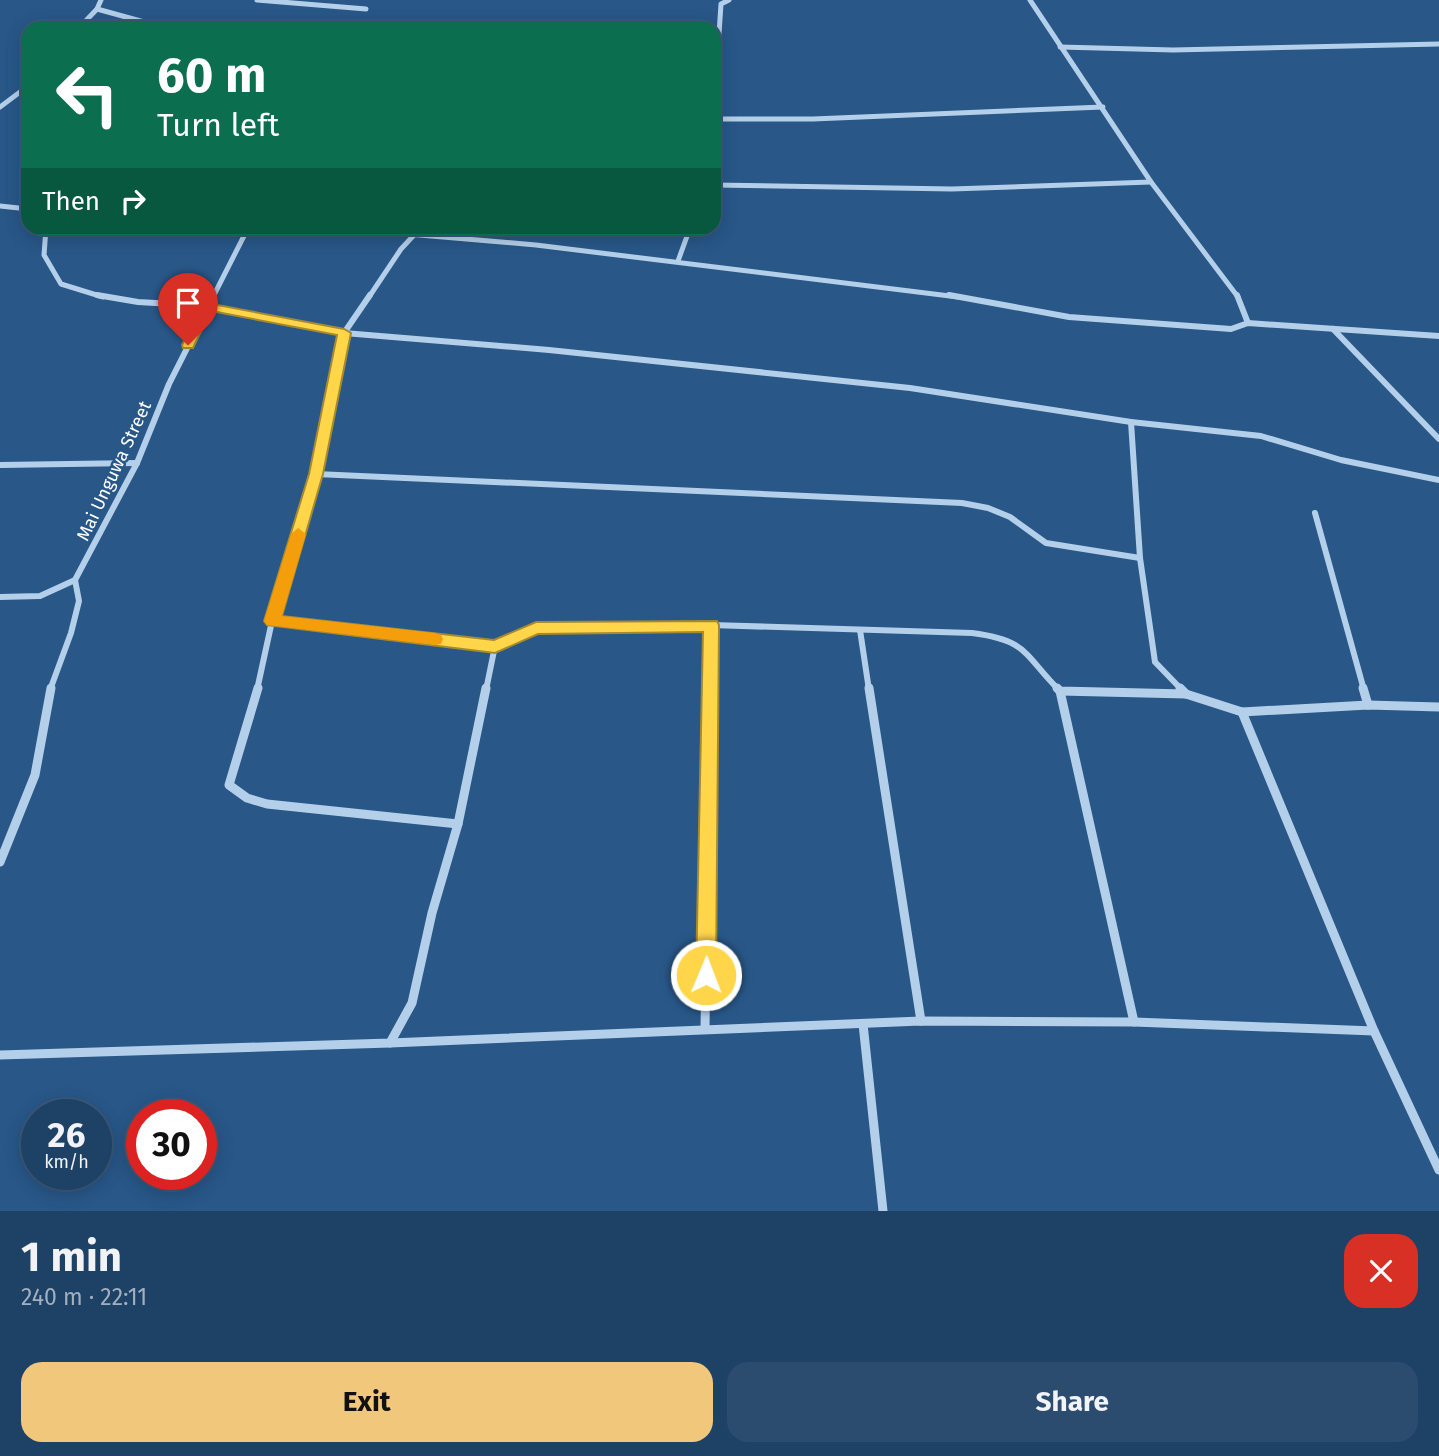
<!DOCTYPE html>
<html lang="en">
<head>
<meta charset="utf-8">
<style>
	body { margin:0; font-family:"Fira Sans",sans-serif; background:#2b4c6f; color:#f1f3f6; height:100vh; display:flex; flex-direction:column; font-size:26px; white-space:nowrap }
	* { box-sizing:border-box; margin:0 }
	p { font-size:23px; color:#a1afbf }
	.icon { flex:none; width:38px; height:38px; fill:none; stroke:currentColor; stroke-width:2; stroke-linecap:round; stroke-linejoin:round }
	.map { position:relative; height:1211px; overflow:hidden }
	.drawer { display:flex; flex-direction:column; background:#1e4166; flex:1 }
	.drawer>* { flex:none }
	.guide { position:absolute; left:21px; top:21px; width:700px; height:214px; border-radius:21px; box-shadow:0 4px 18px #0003,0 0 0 2px #3c5a7a; background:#0b6e4f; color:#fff; overflow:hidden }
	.speed { position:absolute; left:21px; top:1099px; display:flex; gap:14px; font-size:35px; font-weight:700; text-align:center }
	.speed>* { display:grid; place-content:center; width:91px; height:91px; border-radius:50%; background:#1e4166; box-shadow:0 4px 18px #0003,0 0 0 2px #3c5a7a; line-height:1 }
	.speed small { font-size:18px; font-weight:400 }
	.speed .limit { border:10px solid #d22; background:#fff; color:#111 }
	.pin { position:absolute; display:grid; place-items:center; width:60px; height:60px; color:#fff; margin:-72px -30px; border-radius:50% 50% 50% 0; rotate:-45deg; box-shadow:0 0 7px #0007 }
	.pin .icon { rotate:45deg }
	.me { position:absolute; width:77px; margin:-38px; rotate:1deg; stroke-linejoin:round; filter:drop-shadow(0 0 5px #0008) }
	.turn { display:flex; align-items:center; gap:24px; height:147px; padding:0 21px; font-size:32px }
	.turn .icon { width:91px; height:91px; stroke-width:2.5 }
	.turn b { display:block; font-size:49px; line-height:60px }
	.then { display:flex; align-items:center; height:66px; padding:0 21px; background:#0003; gap:14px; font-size:26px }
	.round { display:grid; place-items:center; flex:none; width:74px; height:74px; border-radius:21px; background:#2b4c6f }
	.overview { display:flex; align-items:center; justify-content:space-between; height:119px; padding:0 21px }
	h1 { font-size:42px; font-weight:700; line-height:52px }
	.action { display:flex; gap:14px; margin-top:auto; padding:14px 21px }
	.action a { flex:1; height:80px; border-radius:21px; background:#f1c87b; color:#111; font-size:28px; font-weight:700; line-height:80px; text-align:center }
	.action a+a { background:#2b4c6f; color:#f1f3f6 }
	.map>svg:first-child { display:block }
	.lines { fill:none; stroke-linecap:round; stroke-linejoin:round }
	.street-far2 { stroke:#b4cfe9; stroke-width:5 }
	.street-far1 { stroke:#b4cfe9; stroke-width:6 }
	.street { stroke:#b4cfe9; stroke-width:9 }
	.route { fill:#ffd54a; stroke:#a68a30; stroke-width:2 }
	.slow { fill:#f59e0b }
	.labels { text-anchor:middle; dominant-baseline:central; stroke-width:5; stroke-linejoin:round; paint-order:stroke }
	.street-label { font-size:18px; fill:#fff; stroke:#285788 }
</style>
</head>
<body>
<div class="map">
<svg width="1439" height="1211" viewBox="0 0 1439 1211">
	<rect width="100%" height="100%" fill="#285788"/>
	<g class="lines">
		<g class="street-far2">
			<path d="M257,0L366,9"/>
			<path d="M1030,0L1151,182L1238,297"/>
			<path d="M97,9L166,28"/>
			<path d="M79,28L97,9L101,0"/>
			<path d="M1060,47L1173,50L1439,44"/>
			<path d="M0,107L28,86"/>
			<path d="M714,109L721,4L729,0"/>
			<path d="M714,119H813L1103,107"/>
			<path d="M714,185L952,189L1151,182"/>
			<path d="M0,206L28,209"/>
			<path d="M46,228L44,255L61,284L103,297"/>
			<path d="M337,228L536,245L958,297"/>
			<path d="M678,261L690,228"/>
			<path d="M213,297L248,228"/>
			<path d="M369,297L401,249L415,234"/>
		</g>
		<g class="street-far1">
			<path d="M97,295L138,302L207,306L344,333L549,350L910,388L1131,422L1140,558L1155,662L1182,690"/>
			<path d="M949,295L1069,317L1231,329L1248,323L1439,336"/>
			<path d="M1237,295L1248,323"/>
			<path d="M1333,329L1439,439"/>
			<path d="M1131,422L1261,436L1341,460L1439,480"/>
			<path d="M0,465L137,463"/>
			<path d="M316,474L962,503L988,508L1010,517L1046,543L1140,558"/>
			<path d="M1315,513L1364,690"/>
			<path d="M0,597L40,596L75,580L137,463L169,384L214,295"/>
			<path d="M272,621L495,646L536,628L711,625L972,633C1028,640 1024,655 1059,690"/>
			<path d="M860,630L869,690"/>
			<path d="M50,690L71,633L79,601L75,580"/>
			<path d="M257,690L272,621L316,474L344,333L370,295"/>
			<path d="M486,690L495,646"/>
			<path d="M710,690L711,625"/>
		</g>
		<g class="street">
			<path d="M258,688L229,785L247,798L267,804L458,824"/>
			<path d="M869,688L921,1021"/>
			<path d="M1057,688L1060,691L1186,694"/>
			<path d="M1180,688L1186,694L1242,712L1368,705L1439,707"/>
			<path d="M1363,688L1368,705"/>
			<path d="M1060,691L1134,1022"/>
			<path d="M1242,712L1374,1031L1439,1170"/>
			<path d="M0,862L35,775L51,688"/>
			<path d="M863,1024L883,1211"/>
			<path d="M705,1029L710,688"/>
			<path d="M390,1043L921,1021L1134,1022L1374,1031"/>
			<path d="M0,1055L390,1043L412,1003L432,913L458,824L486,688"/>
		</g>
	</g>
	<path class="route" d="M207,303L344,329L351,333L323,474L282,616L494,640L536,622L717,621L719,625L716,975L713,982L706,984L699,982L696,975L703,632L538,634L495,653L267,625L264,621L309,474L337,335L211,311L193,348H183L182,345L200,306Z"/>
	<path class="slow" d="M298,528L306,534L282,616L435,633L441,635L443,639L441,644L435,645L267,625L264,621L291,534Z"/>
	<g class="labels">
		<g class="street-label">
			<text transform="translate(114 471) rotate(-65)">Mai Unguwa Street</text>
		</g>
	</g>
</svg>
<div class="speed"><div>26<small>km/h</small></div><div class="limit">30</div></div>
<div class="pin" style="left:188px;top:345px;background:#d93025"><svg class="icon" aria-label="arrive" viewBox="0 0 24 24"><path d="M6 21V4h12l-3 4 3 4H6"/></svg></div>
<svg class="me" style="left:706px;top:975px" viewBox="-20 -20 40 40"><circle r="17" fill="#ffd54a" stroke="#fff" stroke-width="3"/><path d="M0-11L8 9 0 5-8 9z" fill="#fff"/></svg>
<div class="guide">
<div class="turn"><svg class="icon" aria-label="left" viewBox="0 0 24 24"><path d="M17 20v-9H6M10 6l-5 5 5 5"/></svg><div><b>60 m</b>Turn left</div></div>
<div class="then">Then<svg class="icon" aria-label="right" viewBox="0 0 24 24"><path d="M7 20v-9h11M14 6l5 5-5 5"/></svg></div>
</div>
</div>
<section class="drawer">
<div class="overview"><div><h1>1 min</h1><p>240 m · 22:11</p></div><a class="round" style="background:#d93025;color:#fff"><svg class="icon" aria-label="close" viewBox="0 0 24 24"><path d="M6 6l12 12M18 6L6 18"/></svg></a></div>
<div class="action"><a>Exit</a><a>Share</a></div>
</section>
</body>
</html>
